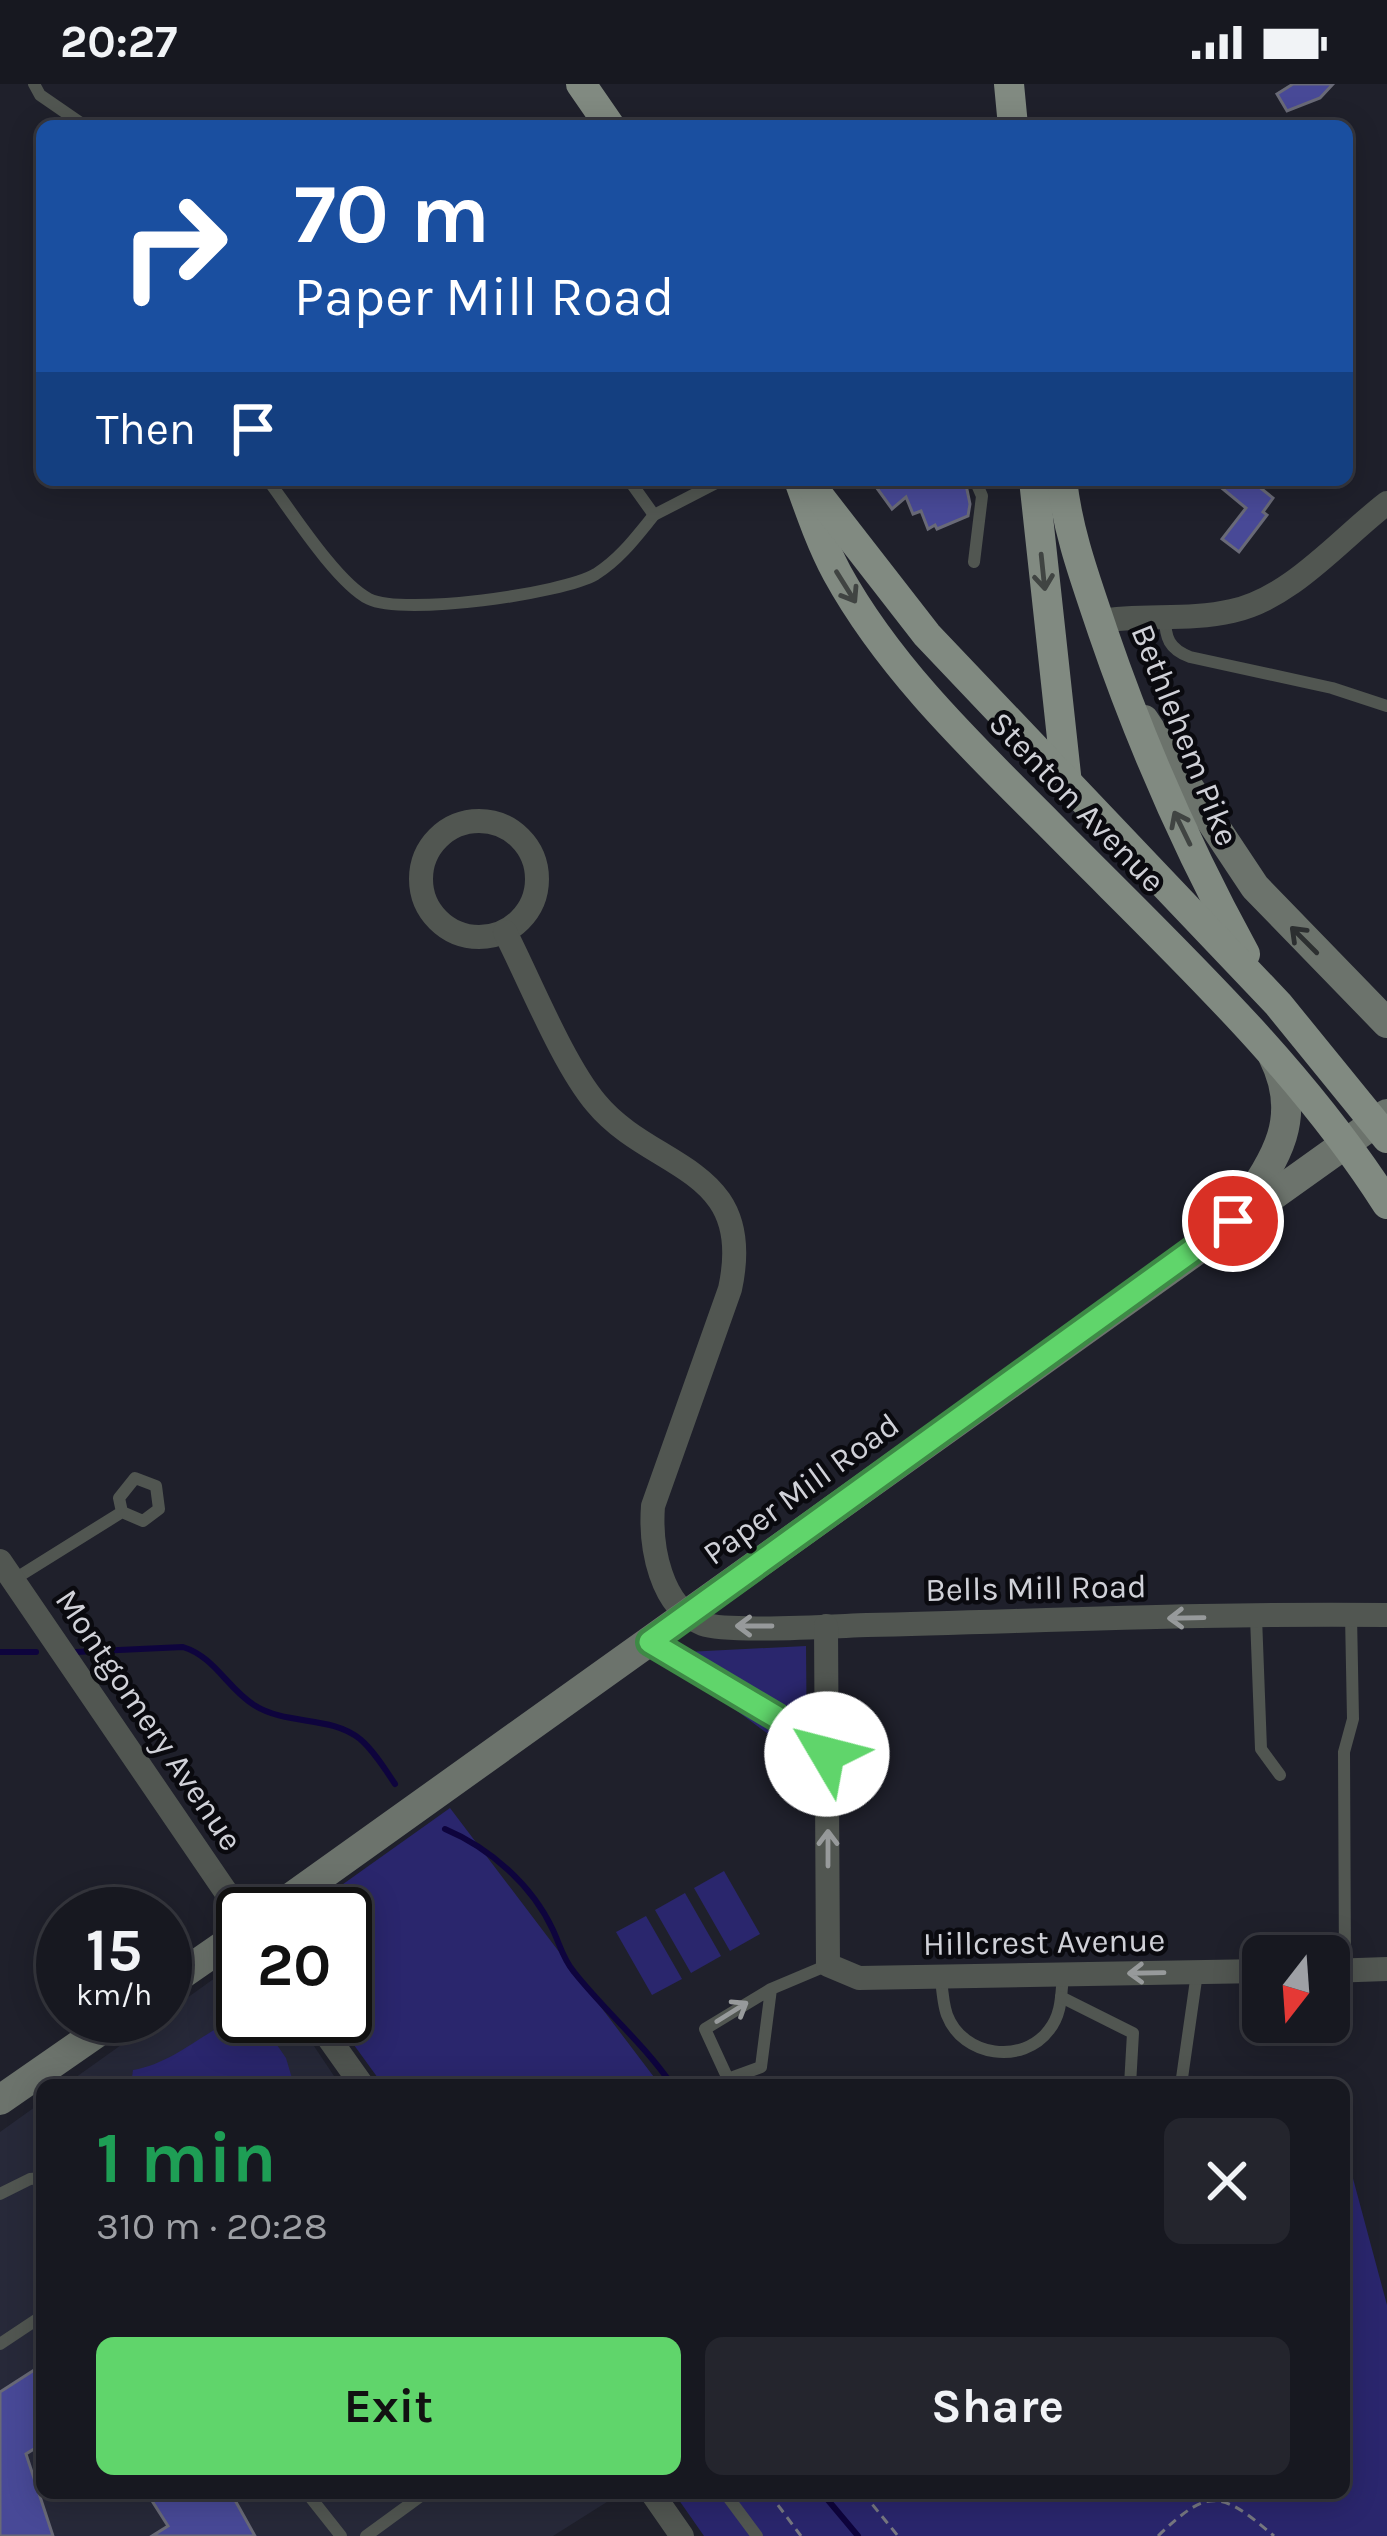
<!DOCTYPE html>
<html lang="en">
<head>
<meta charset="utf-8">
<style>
	body { margin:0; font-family:Karla,sans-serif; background:#24252d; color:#f1f3f6; height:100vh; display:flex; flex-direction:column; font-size:45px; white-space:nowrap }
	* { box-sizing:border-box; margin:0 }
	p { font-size:39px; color:#9ea0a5 }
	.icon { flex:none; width:66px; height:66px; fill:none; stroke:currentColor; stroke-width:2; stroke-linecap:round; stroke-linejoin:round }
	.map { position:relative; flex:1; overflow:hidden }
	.drawer { position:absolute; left:36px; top:1995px; width:1314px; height:420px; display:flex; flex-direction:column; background:#171820; border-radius:18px; box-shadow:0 6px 30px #0003,0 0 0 3px #36373e }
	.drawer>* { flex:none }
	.banner { position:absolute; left:36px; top:36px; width:1317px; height:366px; border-radius:18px; box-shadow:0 6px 30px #0003,0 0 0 3px #36373e; background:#1a4fa0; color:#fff; overflow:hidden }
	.needle { width:78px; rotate:197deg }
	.tools { position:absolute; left:1242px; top:1851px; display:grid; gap:24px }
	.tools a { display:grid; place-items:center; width:108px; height:108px; border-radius:18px; background:#171820; box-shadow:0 6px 30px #0003,0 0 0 3px #36373e; font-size:60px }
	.speed { position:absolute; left:36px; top:1803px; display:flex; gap:24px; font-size:60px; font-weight:700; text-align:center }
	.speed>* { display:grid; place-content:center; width:156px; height:156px; border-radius:50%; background:#171820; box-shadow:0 6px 30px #0003,0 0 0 3px #36373e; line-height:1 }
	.speed small { font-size:30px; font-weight:400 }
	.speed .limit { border:6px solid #111; border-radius:18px; background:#fff; color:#111 }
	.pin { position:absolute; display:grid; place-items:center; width:102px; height:102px; color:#fff; margin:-51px; border:6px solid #fff; border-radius:50%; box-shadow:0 3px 12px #0007 }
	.me { position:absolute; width:132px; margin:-66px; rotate:307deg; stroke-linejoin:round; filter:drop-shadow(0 0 9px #0008) }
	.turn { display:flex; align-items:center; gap:42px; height:252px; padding:0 60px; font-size:54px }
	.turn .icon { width:156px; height:156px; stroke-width:2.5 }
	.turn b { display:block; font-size:84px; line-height:102px }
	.then { display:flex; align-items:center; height:114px; padding:0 60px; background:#0003; gap:24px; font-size:45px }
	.round { display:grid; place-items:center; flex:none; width:126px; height:126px; border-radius:18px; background:#24252d }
	.summary { display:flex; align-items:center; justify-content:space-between; height:204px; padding:0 60px }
	h1 { font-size:72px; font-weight:700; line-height:90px; color:#1e9e55 }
	.action { display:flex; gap:24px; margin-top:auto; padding:24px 60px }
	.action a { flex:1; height:138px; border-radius:18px; background:#60d56b; color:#111; font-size:48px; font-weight:700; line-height:138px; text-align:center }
	.action a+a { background:#24252d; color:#f1f3f6 }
	.status { display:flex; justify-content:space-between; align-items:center; height:84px; padding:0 60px; background:#171820; direction:ltr }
	.status svg { height:33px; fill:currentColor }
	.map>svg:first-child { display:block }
	.built { fill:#272939 }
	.green { fill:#2a266d }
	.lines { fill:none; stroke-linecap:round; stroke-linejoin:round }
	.stream { stroke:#0e043d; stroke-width:6 }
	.building { fill:#484997; stroke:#696a77; stroke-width:3 }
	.path { stroke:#777881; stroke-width:3; stroke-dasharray:9 6; stroke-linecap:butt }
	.lane { stroke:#515651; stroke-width:12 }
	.street { stroke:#515651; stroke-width:24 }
	.secondary { stroke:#6c736c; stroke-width:30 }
	.primary { stroke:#818a81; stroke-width:30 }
	.oneway { stroke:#404442 }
	.oneway2 { stroke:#2c2f30 }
	.oneway3 { stroke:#979a9b }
	.route-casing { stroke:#3e8a46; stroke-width:30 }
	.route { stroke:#60d56b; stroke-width:21 }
	.labels { text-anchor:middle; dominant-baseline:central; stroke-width:9; stroke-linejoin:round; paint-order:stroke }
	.street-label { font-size:33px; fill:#d0d1d8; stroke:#0a0a0f }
</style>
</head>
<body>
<div class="status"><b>20:27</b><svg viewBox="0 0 49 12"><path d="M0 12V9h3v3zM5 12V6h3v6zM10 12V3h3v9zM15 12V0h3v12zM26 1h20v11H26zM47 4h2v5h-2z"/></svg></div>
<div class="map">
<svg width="1387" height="2452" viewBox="0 0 1387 2452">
	<rect width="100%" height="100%" fill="#1f202b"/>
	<g class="built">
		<path d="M243,1874V1932H294L340,2001H65Z"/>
		<path d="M42,2018V2409L618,2411L553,2452H0V2048Z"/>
	</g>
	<g class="green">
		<path d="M806,1562L807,1679L663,1572L667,1569Z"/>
		<path d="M450,1724L660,2001H383L333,1932H345V1830H301Z"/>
		<path d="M724,1787L760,1850L730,1867L694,1804Z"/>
		<path d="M685,1809L721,1872L691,1889L655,1826Z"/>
		<path d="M646,1832L682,1895L652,1911L616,1848Z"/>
		<path d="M243,1931L257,1932L286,1974L294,2001H131L133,1986C175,1979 205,1946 243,1931Z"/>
		<path d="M1344,2061L1387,2221V2452H704L674,2409H1344Z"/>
	</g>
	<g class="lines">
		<g class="stream">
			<path d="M0,1568H36"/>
			<path d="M76,1568L183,1563C215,1573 227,1604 254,1621C287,1642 330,1631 360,1655C374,1667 385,1685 395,1700"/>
			<path d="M445,1745C490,1764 532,1801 553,1846C560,1861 563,1875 574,1888C605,1927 643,1959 672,2001"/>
			<path d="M822,2409L858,2452"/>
		</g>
	</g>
	<g class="building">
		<path d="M1293,0H1333L1320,14L1287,27L1277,10Z"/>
		<path d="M871,396H965L970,420L968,432L937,445L935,441L928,445L921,427L913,430L906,413L892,425Z"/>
		<path d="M1212,396H1263L1258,402L1273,414L1263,428L1267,431L1239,468L1222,455L1246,424Z"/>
		<path d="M42,2281V2360L26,2370L53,2452H0V2308Z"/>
		<path d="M147,2409H231L255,2452H152L168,2442Z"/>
	</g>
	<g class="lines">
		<g class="path">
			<path d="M769,2409L801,2452"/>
			<path d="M863,2409L898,2452"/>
			<path d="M1158,2452C1209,2403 1221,2407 1274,2452"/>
		</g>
		<g class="lane">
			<path d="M34,0L40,11L85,42"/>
			<path d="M268,396C291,427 337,499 369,515C403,532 562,510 596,490C620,475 636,453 654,431"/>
			<path d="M629,396L654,431L722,396"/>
			<path d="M974,478L982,412L975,396"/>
			<path d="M1165,532C1165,554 1169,565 1190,573L1332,604L1387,622"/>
			<path d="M13,1496L122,1428L143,1437L159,1425L156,1402L135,1394L119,1414L122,1428"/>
			<path d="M1256,1533L1261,1665L1280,1691"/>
			<path d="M651,1559L778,1634L826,1670"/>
			<path d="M1345,1885L1344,1668L1353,1635L1351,1531"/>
			<path d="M941,1893C942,1905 943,1920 947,1931C963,1973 1023,1981 1049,1946C1062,1930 1061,1911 1063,1891"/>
			<path d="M771,1905L761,1983L728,1995L705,1945L771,1905L828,1881"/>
			<path d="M1061,1913L1133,1949L1130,2001"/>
			<path d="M1181,2001L1197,1889"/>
			<path d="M0,2110L30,2095L42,2094"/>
			<path d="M0,2260L42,2232"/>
			<path d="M307,2409L341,2452"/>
			<path d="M725,2409L757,2452"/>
			<path d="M366,2452L425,2409"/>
		</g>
		<g class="street">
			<path d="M1100,537C1143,530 1189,537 1232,527C1292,514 1340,455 1387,419"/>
			<circle cx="479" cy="795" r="58"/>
			<path d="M505,848C530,897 563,980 596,1019C652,1087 757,1081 730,1205L653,1422C650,1462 660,1523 703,1540C727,1549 836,1542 867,1541C1040,1537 1214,1529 1387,1531"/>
			<path d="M0,1477L243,1833"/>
			<path d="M826,1542L828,1881L859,1894L1263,1887"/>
			<path d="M1329,1887L1387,1885"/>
			<path d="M313,1932L362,2001"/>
			<path d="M652,2409L682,2452"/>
		</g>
		<g class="secondary">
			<path d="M1144,636L1255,803L1387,939"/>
			<path d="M1241,1125C1276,1074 1304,1034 1273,972"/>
			<path d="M268,1830L1387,1030"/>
			<path d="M165,1902L243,1848"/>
			<path d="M0,2016L121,1932"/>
		</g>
		<g class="primary">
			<path d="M581,0L610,42"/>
			<path d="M1009,0L1013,42"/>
			<path d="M799,396C810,427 821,459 837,489C889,584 972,663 1048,739C1166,859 1296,977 1387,1120"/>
			<path d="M1034,396L1067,700"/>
			<path d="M1062,396C1068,450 1086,497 1103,548C1141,659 1188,766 1245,870"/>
			<path d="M812,403L927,551L1278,920L1387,1054"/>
		</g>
	</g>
	<defs><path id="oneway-shaft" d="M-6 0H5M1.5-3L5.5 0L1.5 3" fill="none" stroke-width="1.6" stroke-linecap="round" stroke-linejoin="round" transform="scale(3)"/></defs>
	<g class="oneway">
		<use href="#oneway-shaft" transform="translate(1043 488) rotate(84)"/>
		<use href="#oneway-shaft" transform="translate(846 503) rotate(58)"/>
		<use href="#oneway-shaft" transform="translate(1182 744) rotate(-116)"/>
	</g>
	<use class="oneway2" href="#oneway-shaft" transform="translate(1304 856) rotate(-135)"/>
	<g class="oneway3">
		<use href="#oneway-shaft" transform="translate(1186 1534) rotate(179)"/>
		<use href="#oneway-shaft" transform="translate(754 1542) rotate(-180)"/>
		<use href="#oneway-shaft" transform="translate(828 1764) rotate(-90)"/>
		<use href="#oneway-shaft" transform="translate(1146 1889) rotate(179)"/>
		<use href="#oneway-shaft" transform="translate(732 1928) rotate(-32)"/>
	</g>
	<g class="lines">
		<g class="route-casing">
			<path id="route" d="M827,1670L778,1634L650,1558L1233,1137"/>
		</g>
		<use href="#route" class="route"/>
	</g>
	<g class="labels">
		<g class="street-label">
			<text transform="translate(1185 651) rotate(68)">Bethlehem Pike</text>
			<text transform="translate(1077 718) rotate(46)">Stenton Avenue</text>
			<text transform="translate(801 1405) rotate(-36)">Paper Mill Road</text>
			<text transform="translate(1036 1504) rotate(-1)">Bells Mill Road</text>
			<text transform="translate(149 1636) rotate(56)">Montgomery Avenue</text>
			<text transform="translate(1044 1858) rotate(-1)">Hillcrest Avenue</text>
		</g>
	</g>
</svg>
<div class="tools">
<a><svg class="needle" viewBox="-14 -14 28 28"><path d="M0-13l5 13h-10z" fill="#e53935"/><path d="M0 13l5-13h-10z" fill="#9ea0a5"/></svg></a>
</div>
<div class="speed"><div>15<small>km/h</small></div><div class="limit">20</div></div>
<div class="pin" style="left:1233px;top:1137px;background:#d93025"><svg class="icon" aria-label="arrive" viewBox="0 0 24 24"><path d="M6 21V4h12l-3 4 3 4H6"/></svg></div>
<svg class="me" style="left:827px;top:1670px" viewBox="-20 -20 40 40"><circle r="19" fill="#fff"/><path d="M0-13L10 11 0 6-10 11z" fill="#60d56b"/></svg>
<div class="banner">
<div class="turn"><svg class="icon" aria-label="right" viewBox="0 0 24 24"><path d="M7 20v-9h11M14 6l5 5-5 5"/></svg><div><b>70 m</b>Paper Mill Road</div></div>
<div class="then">Then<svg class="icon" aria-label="arrive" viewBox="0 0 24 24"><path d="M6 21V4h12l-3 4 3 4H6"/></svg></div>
</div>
<section class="drawer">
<div class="summary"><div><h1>1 min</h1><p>310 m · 20:28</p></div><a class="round"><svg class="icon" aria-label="close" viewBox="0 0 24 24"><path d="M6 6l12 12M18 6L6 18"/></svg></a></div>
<div class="action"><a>Exit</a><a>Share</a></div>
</section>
</div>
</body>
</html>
